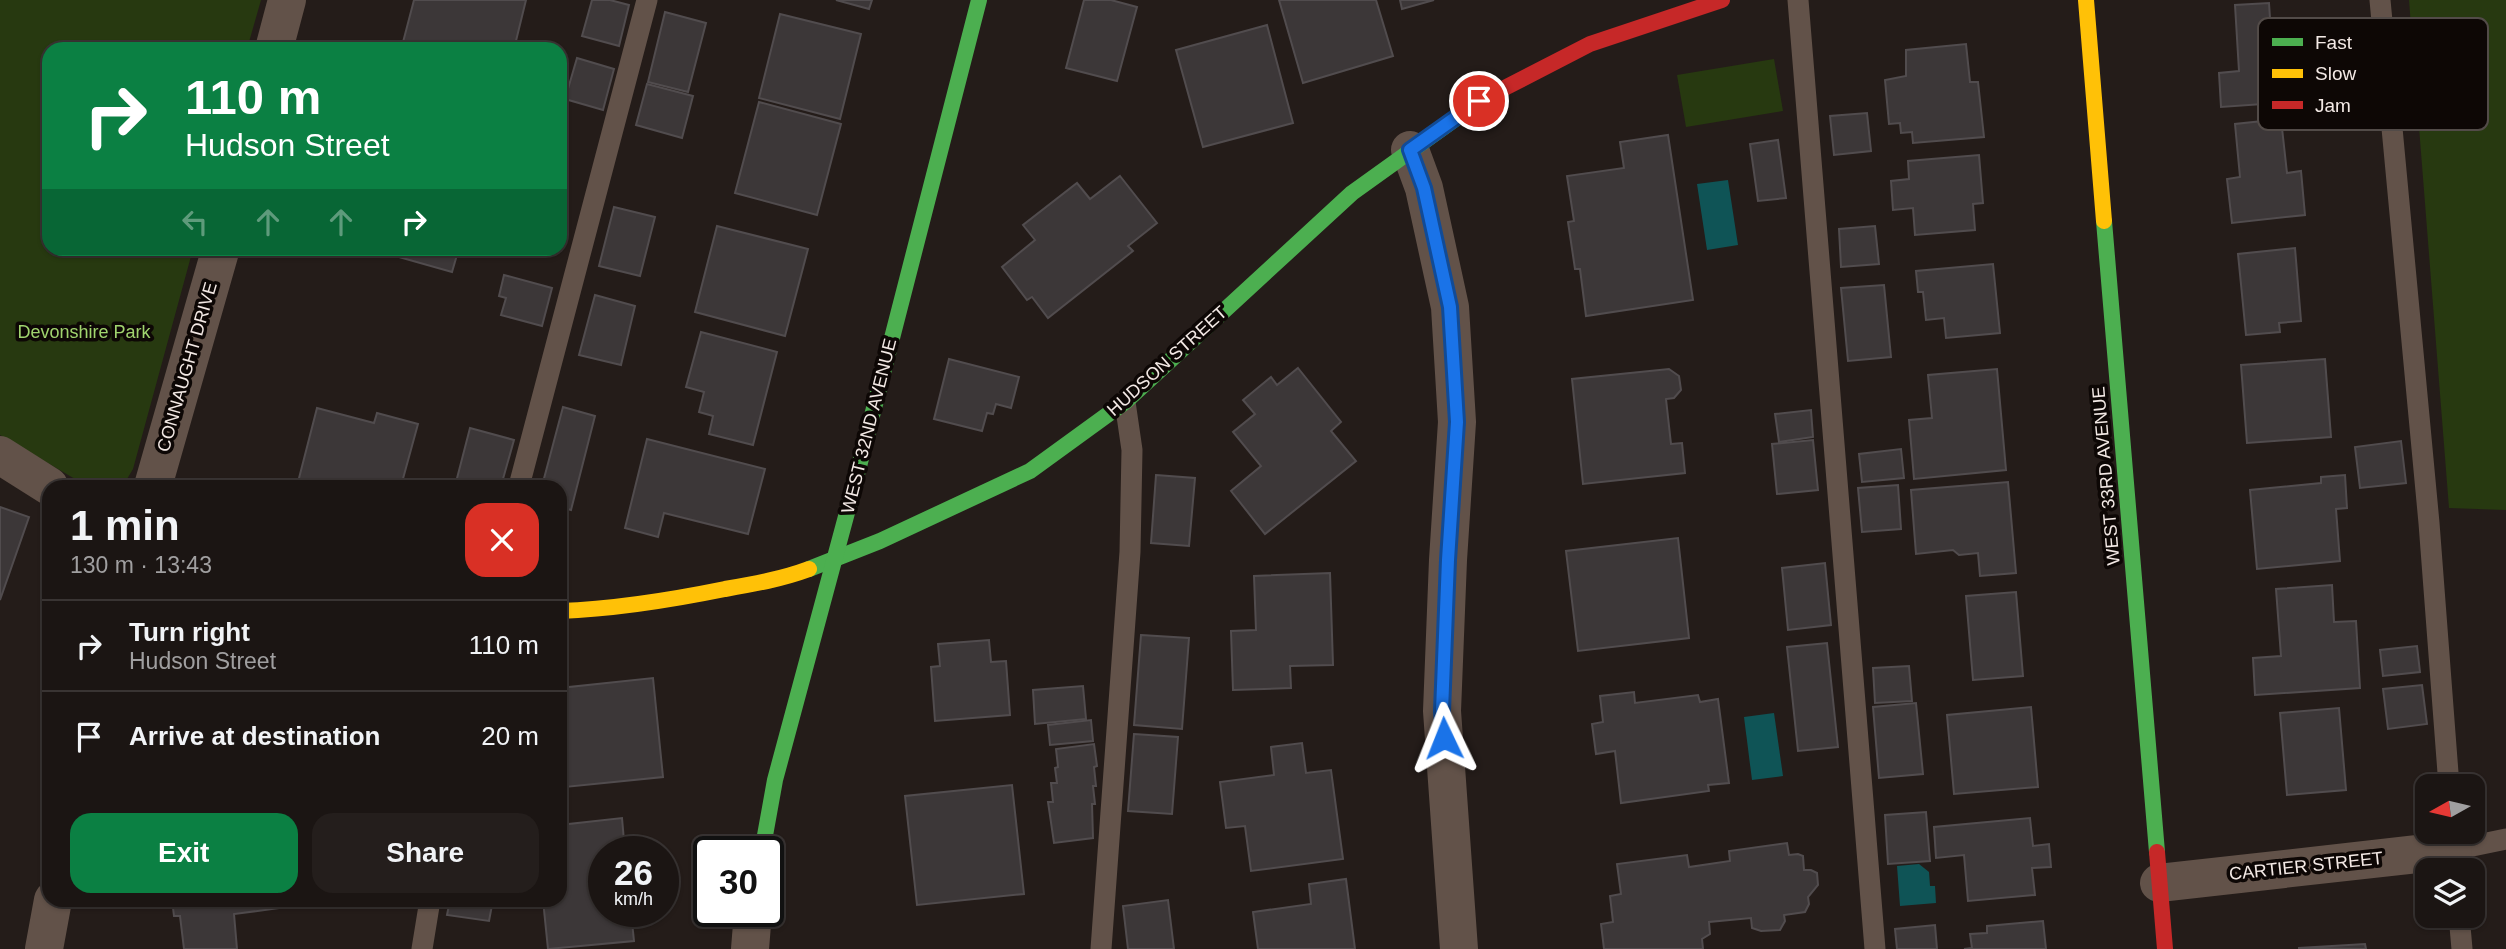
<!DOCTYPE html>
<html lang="en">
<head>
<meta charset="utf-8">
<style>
	body { margin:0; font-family:Helvetica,sans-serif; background:#241e1c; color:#f1f3f6; height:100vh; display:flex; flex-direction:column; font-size:26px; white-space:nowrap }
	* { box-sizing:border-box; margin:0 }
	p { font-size:23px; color:#a09fa0 }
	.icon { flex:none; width:38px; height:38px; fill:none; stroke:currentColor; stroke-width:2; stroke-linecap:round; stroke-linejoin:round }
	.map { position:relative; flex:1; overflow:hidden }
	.side { position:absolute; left:42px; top:480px; width:525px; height:427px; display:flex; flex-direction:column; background:#1b1513; border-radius:21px; box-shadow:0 2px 5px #0004,0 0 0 2px #393433 }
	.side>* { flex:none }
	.guide { position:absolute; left:42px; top:42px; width:525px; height:214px; border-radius:21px; box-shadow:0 2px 5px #0004,0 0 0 2px #393433; background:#0b8043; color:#fff; overflow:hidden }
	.needle { width:46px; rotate:262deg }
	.controls { position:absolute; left:2415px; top:774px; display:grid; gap:14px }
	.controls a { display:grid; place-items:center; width:70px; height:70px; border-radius:14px; background:#1b1513; box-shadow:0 2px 5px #0004,0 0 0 2px #393433; font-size:35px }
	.speed { position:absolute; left:588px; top:836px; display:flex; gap:14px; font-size:35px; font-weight:700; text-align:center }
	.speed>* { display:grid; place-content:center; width:91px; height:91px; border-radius:50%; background:#1b1513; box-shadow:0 2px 5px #0004,0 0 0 2px #393433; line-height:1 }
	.speed small { font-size:18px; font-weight:400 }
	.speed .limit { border:4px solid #111; border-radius:10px; background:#fff; color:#111 }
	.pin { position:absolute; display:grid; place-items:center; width:60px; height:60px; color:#fff; margin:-30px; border:4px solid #fff; border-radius:50%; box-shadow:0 2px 7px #0007 }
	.me { position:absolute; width:77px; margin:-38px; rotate:358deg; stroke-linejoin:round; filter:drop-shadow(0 0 5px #0008) }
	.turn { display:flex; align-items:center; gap:24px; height:147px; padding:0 28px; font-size:32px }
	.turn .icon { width:91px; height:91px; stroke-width:2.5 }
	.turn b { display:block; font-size:49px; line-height:60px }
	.lanes { display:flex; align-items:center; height:66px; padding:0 28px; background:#0003; justify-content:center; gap:35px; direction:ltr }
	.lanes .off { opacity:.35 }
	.round { display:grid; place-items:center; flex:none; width:74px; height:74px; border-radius:21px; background:#241e1c }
	.overview { display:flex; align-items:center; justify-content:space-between; height:119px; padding:0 28px }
	h1 { font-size:42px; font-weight:700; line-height:52px }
	.action { display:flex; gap:14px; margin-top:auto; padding:14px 28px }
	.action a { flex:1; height:80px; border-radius:21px; background:#0b8043; color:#fff; font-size:28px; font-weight:700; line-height:80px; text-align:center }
	.action a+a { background:#241e1c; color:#f1f3f6 }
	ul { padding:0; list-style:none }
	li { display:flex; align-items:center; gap:21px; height:91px; padding:0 28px; border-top:2px solid #393433 }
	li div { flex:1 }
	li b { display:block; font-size:26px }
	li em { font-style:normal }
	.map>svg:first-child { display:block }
	.green { fill:#273910 }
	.water { fill:#0f5456 }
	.building { fill:#3c3738; stroke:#514c4e; stroke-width:2 }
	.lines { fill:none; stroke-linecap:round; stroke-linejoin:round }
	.lane { stroke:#625249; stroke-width:21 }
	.street { stroke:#625249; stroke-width:38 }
	.fast { stroke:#4caf50; stroke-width:16 }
	.slow { stroke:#ffc107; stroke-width:16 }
	.jam { stroke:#c62828; stroke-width:16 }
	.route-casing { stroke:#114b97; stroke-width:18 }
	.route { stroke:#1a73e8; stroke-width:12 }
	.labels { text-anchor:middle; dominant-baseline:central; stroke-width:7; stroke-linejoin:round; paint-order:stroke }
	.park-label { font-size:18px; fill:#a0d46e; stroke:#0d0705 }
	.street-label { font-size:18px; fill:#f3e9e5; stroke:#0d0705 }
	.key { fill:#0d0705; stroke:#524b48; stroke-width:2 }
	.key-label { font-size:19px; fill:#f3e9e5 }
</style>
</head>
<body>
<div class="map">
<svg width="2506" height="949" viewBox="0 0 2506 949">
	<rect width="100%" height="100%" fill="#241c19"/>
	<g class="green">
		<path d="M0,0H261L247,49H49V248L193,249L133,469L127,479L113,486H87L0,435Z"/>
		<path d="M2409,0H2506V510L2449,508Z"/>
		<path d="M1774,59L1783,111L1686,127L1677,75Z"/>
	</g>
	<g class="water">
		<path d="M1728,180L1738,245L1707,250L1697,184Z"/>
		<path d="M1774,713L1783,776L1752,780L1744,717Z"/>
		<path d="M1919,864L1929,872L1930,886H1935L1936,903L1900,906L1897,866Z"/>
	</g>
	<g class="building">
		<path d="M414,0H526L514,49H412L402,46Z"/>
		<path d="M592,0H610L629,5L619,46L582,36Z"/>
		<path d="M836,0H872L869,9Z"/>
		<path d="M1084,0H1111L1137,7L1117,81L1066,68Z"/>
		<path d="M1279,0H1376L1393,56L1303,83Z"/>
		<path d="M1400,0H1434L1402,9Z"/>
		<path d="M2269,3L2271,34L2302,32L2306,101L2221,107L2219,73L2239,71L2235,5Z"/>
		<path d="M665,12L706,23L688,92L648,82Z"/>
		<path d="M780,14L861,34L840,119L759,98Z"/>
		<path d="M1267,25L1293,123L1203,147L1176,50Z"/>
		<path d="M1966,44L1970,82H1978L1984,137L1913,143L1912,132L1901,133L1900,123L1889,124L1885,80L1906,76V50Z"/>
		<path d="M577,58L614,69L603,110L565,99Z"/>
		<path d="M647,84L693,96L682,138L636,125Z"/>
		<path d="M759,102L841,124L817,215L735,193Z"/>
		<path d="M1867,113L1871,151L1834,155L1830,116Z"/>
		<path d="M2281,119L2287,173L2301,171L2305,215L2232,223L2227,179L2240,177L2235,124Z"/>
		<path d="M1668,135L1693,300L1586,316L1580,269H1575L1568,222L1574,221L1567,176L1624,168L1620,142Z"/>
		<path d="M1778,140L1786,198L1758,201L1750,144Z"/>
		<path d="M1979,155L1983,203L1973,204L1975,230L1915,235L1913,208L1893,210L1891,181L1909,179L1908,161Z"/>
		<path d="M1120,176L1157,223L1128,246L1133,251L1048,318L1032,297L1027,300L1002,267L1035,240L1023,225L1077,183L1090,199Z"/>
		<path d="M614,207L655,217L640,276L599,266Z"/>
		<path d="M717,226L808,249L785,336L695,312Z"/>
		<path d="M1875,226L1879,264L1841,267L1839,229Z"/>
		<path d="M367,248H459L452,272Z"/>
		<path d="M2295,248L2301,321L2279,323L2280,332L2246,335L2238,254Z"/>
		<path d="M1993,264L2000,333L1946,338L1944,318L1926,320L1923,292H1918L1916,271Z"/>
		<path d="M504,275L552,288L542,326L501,315L506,298L499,296Z"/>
		<path d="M1884,285L1891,357L1848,361L1841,288Z"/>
		<path d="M595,295L635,306L621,365L579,355Z"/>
		<path d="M701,332L777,352L753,445L709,434L713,416L699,412L704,392L686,387Z"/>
		<path d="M949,359L1019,377L1011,408L996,404L993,414L987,413L982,431L934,419Z"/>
		<path d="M2325,359L2331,437L2247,443L2241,365Z"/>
		<path d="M1298,368L1341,422L1331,431L1356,461L1265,534L1231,491L1261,466L1233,432L1255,414L1243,400L1271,377L1277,385Z"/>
		<path d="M1669,369L1679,376L1681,390L1674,398L1666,399L1671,444L1682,443L1685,473L1583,484L1572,379Z"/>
		<path d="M1997,369L2006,470L1914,479L1909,420L1932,418L1928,375Z"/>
		<path d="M563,407L595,416L571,510L560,507V486H542Z"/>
		<path d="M317,408L374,423L377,413L418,424L401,486H297Z"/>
		<path d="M1811,410L1813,437L1779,442L1775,414Z"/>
		<path d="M470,428L514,440L501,486H455Z"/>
		<path d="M647,439L765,469L748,534L664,513L658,537L625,528Z"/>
		<path d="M1813,440L1818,490L1777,494L1772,444Z"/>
		<path d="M2401,441L2406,483L2360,488L2355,447Z"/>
		<path d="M1901,449L1904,478L1862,482L1859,454Z"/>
		<path d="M1156,475L1195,478L1189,546L1151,543Z"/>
		<path d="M2345,475L2347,508L2336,509L2340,561L2257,569L2250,490L2321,483V477Z"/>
		<path d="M2008,482L2016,573L1980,576L1978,553L1959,555L1953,550L1916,554L1911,490Z"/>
		<path d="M1898,485L1901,529L1862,532L1858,488Z"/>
		<path d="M0,507L29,517L0,600Z"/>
		<path d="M1678,538L1689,638L1578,651L1566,551Z"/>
		<path d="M1825,563L1831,625L1788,630L1782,568Z"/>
		<path d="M1330,573L1333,665L1290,666L1291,688L1233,690L1231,631L1256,630L1254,576Z"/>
		<path d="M2332,585L2334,622L2356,621L2360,688L2255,695L2253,658L2281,656L2276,589Z"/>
		<path d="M2016,592L2023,676L1973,680L1966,596Z"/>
		<path d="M1141,635L1189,638L1182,729L1134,725Z"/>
		<path d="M989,640L991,662L1006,661L1010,715L935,721L931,667L940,666L938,644Z"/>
		<path d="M1827,643L1838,747L1798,751L1787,647Z"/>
		<path d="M2417,646L2420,672L2383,676L2380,650Z"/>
		<path d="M1909,666L1912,701L1875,703L1873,668Z"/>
		<path d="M653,678L663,777L565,787L560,737V688Z"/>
		<path d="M2422,685L2427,724L2388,729L2383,689Z"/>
		<path d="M1083,686L1086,719L1035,724L1033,690Z"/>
		<path d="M1634,692L1635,703L1698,695L1700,702L1718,699L1729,783L1708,785L1709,791L1621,803L1615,751L1596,754L1592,724L1603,722L1600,696Z"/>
		<path d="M1916,703L1923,774L1879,778L1873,707Z"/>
		<path d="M2031,707L2038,787L1954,794L1947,715Z"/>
		<path d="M2339,708L2346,790L2287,795L2280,713Z"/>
		<path d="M1091,720L1093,741L1050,745L1048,725Z"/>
		<path d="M1134,734L1178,737L1172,814L1128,811Z"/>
		<path d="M1302,743L1306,773L1331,770L1343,859L1251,871L1245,826L1226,828L1220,782L1274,775L1271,747Z"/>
		<path d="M1094,744L1097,766L1094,767L1096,786H1093L1095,804H1092L1093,838L1054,843L1048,802H1053L1051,783H1057L1055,768L1058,767L1056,749Z"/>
		<path d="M1012,785L1024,894L917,905L905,796Z"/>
		<path d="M1926,812L1930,861L1888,864L1885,815Z"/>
		<path d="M622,818L625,852H604V912H631L634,941L548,949L543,900H560V825Z"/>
		<path d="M2030,818L2033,846L2049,844L2051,867L2032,868L2035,895L1968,901L1964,855L1936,858L1934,827Z"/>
		<path d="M1787,843L1789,855L1798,854L1803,856L1804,870H1811L1817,873L1818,885L1808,897L1809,904L1805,912L1784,915L1785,921L1780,930L1761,931L1752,928L1751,918L1709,922L1710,934L1702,939L1703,949H1604L1601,924L1613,922L1610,896L1621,894L1617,864L1687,855L1689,867L1730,861L1729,851Z"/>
		<path d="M1346,879L1355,949H1258L1253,912L1311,904L1309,884Z"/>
		<path d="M172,900H279L280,908L234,914L237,949H184L180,916H174Z"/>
		<path d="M450,900H493L489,921L447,915Z"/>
		<path d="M1168,900L1174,949H1128L1123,906Z"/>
		<path d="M2043,921L2046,949H1964L1972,948L1970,934L1987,933V926Z"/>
		<path d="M1935,925L1937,949H1897L1895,929Z"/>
		<path d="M2365,944L2366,949L2298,948Z"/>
	</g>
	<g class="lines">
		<g class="lane">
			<path d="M1798,0L1875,949"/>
			<path d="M2380,0L2429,523L2449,786"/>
			<path d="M519,486L647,0"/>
			<path d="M2453,850L2506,839"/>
			<path d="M2459,915L2462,949"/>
			<path d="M422,949L430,900"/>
			<path d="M1101,949L1130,552L1132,450L1125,402"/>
		</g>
		<g class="street">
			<path d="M274,49L287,0"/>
			<path d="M1410,150L1424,188L1450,307L1457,422L1448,560L1442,711L1459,949"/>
			<path d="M0,455L49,486"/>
			<path d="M153,486L221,248"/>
			<path d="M2159,883L2453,850"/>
			<path d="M44,949L53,900"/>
			<path d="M750,949L753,912"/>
		</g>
		<g class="fast">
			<path d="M2104,221L2157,852"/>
			<path d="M809,569L880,541L1030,471L1125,402L1352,193L1483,99"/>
			<path d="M762,852L775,780L848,509L979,0"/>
		</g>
		<g class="slow">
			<path d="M2086,0L2104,221"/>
			<path d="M560,611C615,609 671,600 725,589C754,584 782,579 809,569"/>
		</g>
		<g class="jam">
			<path d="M1483,99L1590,44L1722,0"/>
			<path d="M2157,852L2165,949"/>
		</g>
	</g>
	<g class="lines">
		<g class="route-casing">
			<path id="route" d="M1444,738L1442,711L1448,560L1457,422L1450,307L1424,188L1410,150L1479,101"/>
		</g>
		<use href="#route" class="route"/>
	</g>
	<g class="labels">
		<g class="park-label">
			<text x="84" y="332">Devonshire Park</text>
		</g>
		<g class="street-label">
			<text transform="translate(1167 361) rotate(-42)">HUDSON STREET</text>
			<text transform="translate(187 367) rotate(-74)">CONNAUGHT DRIVE</text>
			<text transform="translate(869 426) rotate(-76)">WEST 32ND AVENUE</text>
			<text transform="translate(2106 476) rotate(-95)">WEST 33RD AVENUE</text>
			<text transform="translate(2306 866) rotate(-6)">CARTIER STREET</text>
		</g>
	</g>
	<rect x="2258" y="18" width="230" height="112" rx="10" class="key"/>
	<rect x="2272" y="38" width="31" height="8" fill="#4caf50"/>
	<rect x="2272" y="69" width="31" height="9" fill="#ffc107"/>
	<rect x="2272" y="101" width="31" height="8" fill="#c62828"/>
	<g class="key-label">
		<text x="2315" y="49">Fast</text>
		<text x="2315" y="80">Slow</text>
		<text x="2315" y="112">Jam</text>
	</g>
</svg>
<div class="controls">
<a><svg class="needle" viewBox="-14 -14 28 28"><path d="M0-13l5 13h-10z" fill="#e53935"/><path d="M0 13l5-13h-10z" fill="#a09fa0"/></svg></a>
<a><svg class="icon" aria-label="layers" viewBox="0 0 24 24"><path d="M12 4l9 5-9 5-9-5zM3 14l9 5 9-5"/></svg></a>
</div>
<div class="speed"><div>26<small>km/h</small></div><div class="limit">30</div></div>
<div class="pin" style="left:1479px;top:101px;background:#d93025"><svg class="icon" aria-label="arrive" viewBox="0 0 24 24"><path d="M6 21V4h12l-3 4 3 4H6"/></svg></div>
<svg class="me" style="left:1444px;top:738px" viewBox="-20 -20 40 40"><path d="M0-17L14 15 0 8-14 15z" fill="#1a73e8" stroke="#fff" stroke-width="4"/></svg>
<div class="guide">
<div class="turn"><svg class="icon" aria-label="right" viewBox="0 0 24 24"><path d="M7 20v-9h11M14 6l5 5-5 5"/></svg><div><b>110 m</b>Hudson Street</div></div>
<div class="lanes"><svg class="icon off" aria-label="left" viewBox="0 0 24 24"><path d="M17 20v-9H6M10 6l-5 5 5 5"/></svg><svg class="icon off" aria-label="ahead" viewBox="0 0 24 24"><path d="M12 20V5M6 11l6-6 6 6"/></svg><svg class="icon off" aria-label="ahead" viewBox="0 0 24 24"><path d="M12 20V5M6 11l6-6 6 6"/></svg><svg class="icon" aria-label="right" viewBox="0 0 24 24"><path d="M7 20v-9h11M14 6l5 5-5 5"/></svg></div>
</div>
<section class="side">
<div class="overview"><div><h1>1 min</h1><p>130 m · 13:43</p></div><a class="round" style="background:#d93025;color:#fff"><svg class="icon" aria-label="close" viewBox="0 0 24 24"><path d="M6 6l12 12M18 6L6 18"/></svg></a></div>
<ul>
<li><svg class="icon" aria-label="right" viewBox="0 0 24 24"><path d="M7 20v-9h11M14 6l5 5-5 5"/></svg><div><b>Turn right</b><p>Hudson Street</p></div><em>110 m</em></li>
<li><svg class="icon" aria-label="arrive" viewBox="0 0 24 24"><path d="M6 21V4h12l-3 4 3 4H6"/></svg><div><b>Arrive at destination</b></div><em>20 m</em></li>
</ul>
<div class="action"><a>Exit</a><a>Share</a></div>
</section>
</div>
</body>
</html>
